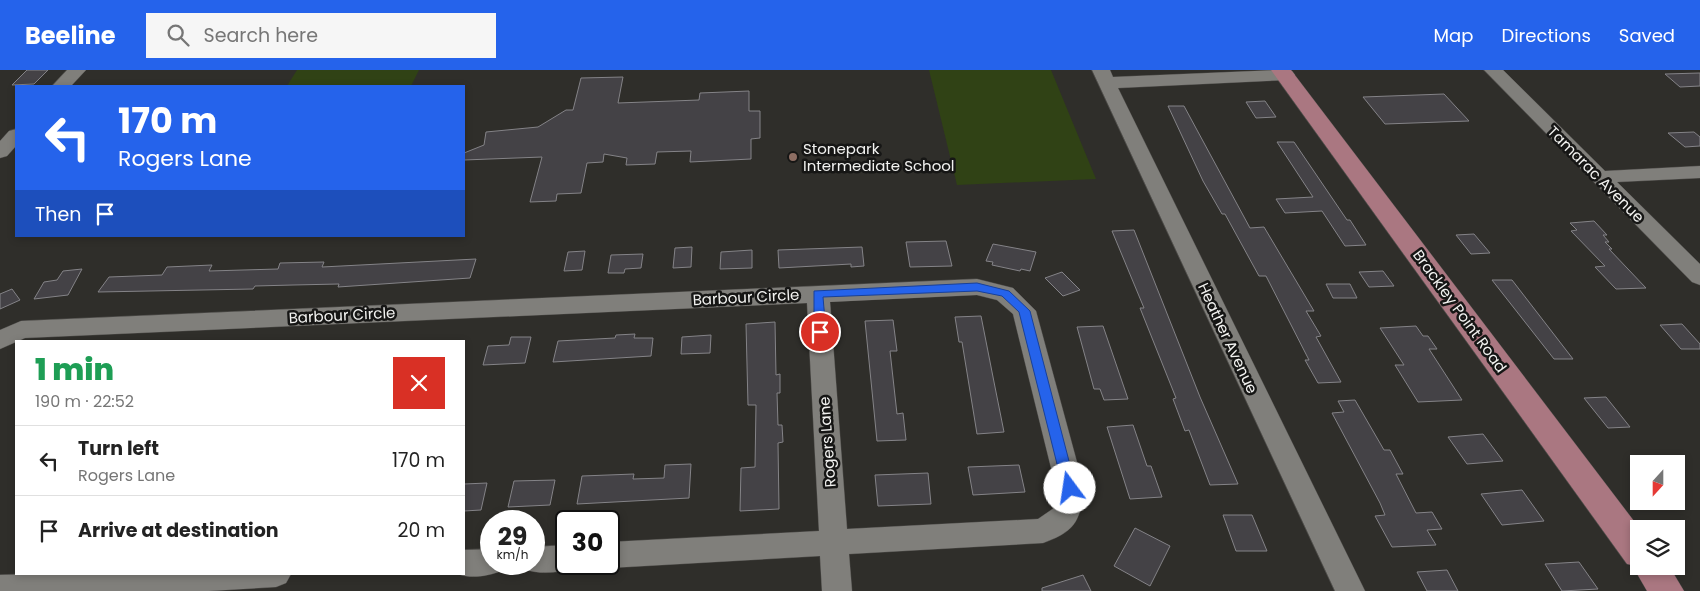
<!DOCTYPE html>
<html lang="en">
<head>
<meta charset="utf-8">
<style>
	body { margin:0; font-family:Poppins,sans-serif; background:#f6f6f6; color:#222; height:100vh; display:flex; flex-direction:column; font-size:19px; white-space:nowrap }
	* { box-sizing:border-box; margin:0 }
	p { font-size:16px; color:#767676 }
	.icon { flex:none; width:28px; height:28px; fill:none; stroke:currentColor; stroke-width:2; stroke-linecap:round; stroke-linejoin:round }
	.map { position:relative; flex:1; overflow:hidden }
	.drawer { position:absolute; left:15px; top:270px; width:450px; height:235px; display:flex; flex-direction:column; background:#fff; border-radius:0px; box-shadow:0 2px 8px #0003 }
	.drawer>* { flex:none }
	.hud { position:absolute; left:15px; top:15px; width:450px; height:152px; border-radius:0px; box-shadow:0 2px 8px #0003; background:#2563eb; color:#fff; overflow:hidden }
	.needle { width:32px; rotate:201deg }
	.tools { position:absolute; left:1630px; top:385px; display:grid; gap:10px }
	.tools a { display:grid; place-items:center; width:55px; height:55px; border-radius:0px; background:#fff; box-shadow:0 2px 8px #0003; font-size:25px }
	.speed { position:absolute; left:480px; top:440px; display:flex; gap:10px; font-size:25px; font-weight:700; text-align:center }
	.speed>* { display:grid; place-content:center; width:65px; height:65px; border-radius:50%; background:#fff; box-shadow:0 2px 8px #0003; line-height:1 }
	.speed small { font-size:12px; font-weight:400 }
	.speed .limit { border:2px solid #111; border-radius:8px; background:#fff; color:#111 }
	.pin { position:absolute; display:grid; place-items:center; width:42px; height:42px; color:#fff; margin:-21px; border:2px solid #fff; border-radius:50%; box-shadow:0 1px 5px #0007 }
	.me { position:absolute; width:55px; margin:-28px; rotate:346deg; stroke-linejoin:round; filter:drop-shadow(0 0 4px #0008) }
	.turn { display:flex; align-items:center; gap:18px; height:105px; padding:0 20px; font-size:22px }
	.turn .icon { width:65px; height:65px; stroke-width:2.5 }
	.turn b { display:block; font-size:35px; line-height:42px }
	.then { display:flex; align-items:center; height:48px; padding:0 20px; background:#0003; gap:10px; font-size:19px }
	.round { display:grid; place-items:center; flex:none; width:52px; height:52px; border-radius:0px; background:#f6f6f6 }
	.headline { display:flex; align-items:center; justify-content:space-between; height:85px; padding:0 20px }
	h1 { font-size:30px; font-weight:800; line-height:38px; color:#1e9e55 }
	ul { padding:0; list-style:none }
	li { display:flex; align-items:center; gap:15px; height:70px; padding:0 20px; border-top:1px solid #e0e0e0 }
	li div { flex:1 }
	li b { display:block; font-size:19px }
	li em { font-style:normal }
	header { display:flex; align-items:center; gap:30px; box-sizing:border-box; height:70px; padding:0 25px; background:#2563eb; color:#fff }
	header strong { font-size:24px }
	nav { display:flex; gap:28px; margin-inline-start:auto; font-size:18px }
	.search { width:350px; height:45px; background:#f6f6f6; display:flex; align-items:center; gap:12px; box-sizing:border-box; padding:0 18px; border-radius:0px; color:#767676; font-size:19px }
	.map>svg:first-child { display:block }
	.green { fill:#304215 }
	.building { fill:#444246; stroke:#848387 }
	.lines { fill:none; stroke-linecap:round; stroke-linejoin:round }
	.minor-casing { stroke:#4c4b48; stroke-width:1 }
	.major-casing { stroke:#4c4b48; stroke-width:1 }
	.minor { fill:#807f7b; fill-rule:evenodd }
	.major { fill:#aa7781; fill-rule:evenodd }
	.route { fill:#2563eb; stroke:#184099 }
	.education-dot { fill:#8d6e63; stroke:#161615; stroke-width:2 }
	.labels { text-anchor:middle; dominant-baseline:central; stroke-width:5; stroke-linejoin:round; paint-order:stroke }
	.poi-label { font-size:15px; fill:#f2f2f0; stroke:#161615; text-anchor:start }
	.street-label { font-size:15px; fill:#f2f2f0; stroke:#161615 }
</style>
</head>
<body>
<header>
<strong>Beeline</strong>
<div class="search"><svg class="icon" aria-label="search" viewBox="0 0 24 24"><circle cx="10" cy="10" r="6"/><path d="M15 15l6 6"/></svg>Search here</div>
<nav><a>Map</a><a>Directions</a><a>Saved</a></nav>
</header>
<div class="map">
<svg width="1700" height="521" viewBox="0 0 1700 521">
	<rect width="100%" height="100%" fill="#2f2e2a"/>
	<g class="green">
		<path d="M297,0H419L411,16H287Z"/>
		<path d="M929,0H1051L1096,109L957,115Z"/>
	</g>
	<g class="building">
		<path d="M27,0H48L34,14L12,15Z"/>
		<path d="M1700,3V16L1680,17L1665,4Z"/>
		<path d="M623,7L618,33L699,30L700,23L749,21V41H760V68L751,69V89L690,92L691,81L657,82L655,94L626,95L627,88L604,84L603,92L587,93L581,123L557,124L556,131L530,132L542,87L464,90V83L484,75L486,62L538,57L566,40H573L581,8Z"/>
		<path d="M1444,24L1469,51L1385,54L1363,27Z"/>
		<path d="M1265,31L1276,47L1256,48L1246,32Z"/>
		<path d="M1168,36H1184L1250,158L1264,157L1314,241H1306L1321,266L1316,267L1341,312L1318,313L1305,290H1309L1266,206H1259L1225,144H1222L1203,111Z"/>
		<path d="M1694,62L1700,67V76L1685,77L1668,63Z"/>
		<path d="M1277,72H1294L1347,150H1350L1366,175L1345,176L1322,141L1285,143L1276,129L1313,127Z"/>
		<path d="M1594,151L1607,165H1603L1609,172H1605L1612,179H1609L1646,218L1616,219L1595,197L1605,196L1571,161L1577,160L1570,153Z"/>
		<path d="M1134,160L1200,327L1238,414L1210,415L1189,360L1185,361L1173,329L1176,328L1140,238H1144L1112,161Z"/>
		<path d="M1474,164L1490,183L1471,184L1456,165Z"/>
		<path d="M946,171L952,196L910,197L906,172Z"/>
		<path d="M993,174L1036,182L1030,201L1021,199L1020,201L992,195L993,192L986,191Z"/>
		<path d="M692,177L691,197L673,198L675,178Z"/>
		<path d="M862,177L864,196L851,197V194L779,198L778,180Z"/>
		<path d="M752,180V198L720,199L721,182Z"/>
		<path d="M585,181L582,200L564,201L568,182Z"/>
		<path d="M643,184L641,198L625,199L624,203H608L611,185Z"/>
		<path d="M476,189L470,208L338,217L339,214L293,215L255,216L253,219L98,222L109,207L162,205L167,197L212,195L209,201L278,199L280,193L324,192L322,197Z"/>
		<path d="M82,199L68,225L34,229L44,212L57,210L63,201Z"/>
		<path d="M1383,201L1394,216L1369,217L1359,202Z"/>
		<path d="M1062,202L1080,220L1063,226L1045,208Z"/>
		<path d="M1492,210H1512L1573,289H1554Z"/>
		<path d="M1326,214H1350L1357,228H1333Z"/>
		<path d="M12,219L20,230L0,239V224Z"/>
		<path d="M981,246L994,312L1004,362L977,364L962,272H959L955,247Z"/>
		<path d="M893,250L897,281H890L897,344L903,343L906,370L877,371L865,251Z"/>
		<path d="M775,252L776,305L780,304V323H777L778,355H782L783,372L778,373L779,439L740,441L741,398L755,397L756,335H748L746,254Z"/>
		<path d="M1682,254L1700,274V279H1681L1660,255Z"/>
		<path d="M1103,256L1115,291L1128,329L1104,330L1100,319H1094L1077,257Z"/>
		<path d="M1416,256L1423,266H1428L1437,279H1429L1462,330L1418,332L1395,295H1404L1380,258Z"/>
		<path d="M635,264L634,268H653L651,286L553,292L558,271L615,268L616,265Z"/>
		<path d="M711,265L710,283L681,284L682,267Z"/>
		<path d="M511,267H531L525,293L483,295L488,276L509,275Z"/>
		<path d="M1606,327L1630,357L1608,358L1584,328Z"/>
		<path d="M1355,330L1384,380H1390L1403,404H1396L1416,443L1432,442L1442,459L1427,460L1436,475L1392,477L1375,446L1385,445L1380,433L1332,343L1344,342L1338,331Z"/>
		<path d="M1133,355L1147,396H1151L1162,427L1130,429L1107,357Z"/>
		<path d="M1483,364L1503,391L1467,394L1448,367Z"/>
		<path d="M691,394L689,428L577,434L582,406L634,404L633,409L664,408L665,395Z"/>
		<path d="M1019,395L1025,422L973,425L968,397Z"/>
		<path d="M928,403L931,434L878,436L875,405Z"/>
		<path d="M555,410L550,435L508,437L514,411Z"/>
		<path d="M487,413L481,440L464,441V414Z"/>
		<path d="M1522,420L1544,451L1502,455L1481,424Z"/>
		<path d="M1223,445H1252L1267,481H1236Z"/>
		<path d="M1135,458L1170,476L1150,516L1114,496Z"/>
		<path d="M1579,492L1598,519L1562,521L1545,494Z"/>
		<path d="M1447,500L1458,521H1427L1417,502Z"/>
		<path d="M1083,505L1091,521H1042V518Z"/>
	</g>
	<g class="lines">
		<g class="minor-casing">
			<g id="minor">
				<path d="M67,0H86L71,16H52Z"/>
				<path d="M1092,0H1110L1113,7L1280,0L1292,1L1295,5L1292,9L1286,10L1118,18L1365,521H1335Z"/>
				<path d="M1484,0H1503L1605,101L1700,96V108L1617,112L1700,194V215L1692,212Z"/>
				<path d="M16,59V76L7,86L0,88V71L9,61Z"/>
				<path d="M977,209L1013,218L1036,241L1084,418C1080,451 1076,461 1043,473L849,484L852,521H822L820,486L609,498L599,494H609V472L819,461L807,233L25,268L0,279V260L21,251ZM977,225L997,230L1013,244L1056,418L1054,438L1038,449L847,459L830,232Z"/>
				<path d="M566,475V494H578L576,497C560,503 540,505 524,499L521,494H534V477Z"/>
				<path d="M491,479V494H505L501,501C488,506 471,509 458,504H464V480Z"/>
				<path d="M31,504H291L286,513L276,517L209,521H0V505Z"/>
			</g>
		</g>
		<g class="major-casing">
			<path id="major" d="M1271,0H1291L1640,459L1639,496H1669L1684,521H1647L1632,495L1627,494Z"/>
		</g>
		<use href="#minor" class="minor"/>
		<use href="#major" class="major"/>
	</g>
	<path class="route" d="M977,213L1009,221L1030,241L1076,418L1075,422H1065L1063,418L1019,242L1002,226L977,221L823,227L826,262L820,266L814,262V221Z"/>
	<circle class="education-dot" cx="793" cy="87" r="5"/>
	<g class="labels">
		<g class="poi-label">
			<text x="803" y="78">Stonepark<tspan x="803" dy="17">Intermediate School</tspan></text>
		</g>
		<g class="street-label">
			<text transform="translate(1596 104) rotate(45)">Tamarac Avenue</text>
			<text transform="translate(746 227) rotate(-3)">Barbour Circle</text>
			<text transform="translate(1460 241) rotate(54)">Brackley Point Road</text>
			<text transform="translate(342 245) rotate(-3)">Barbour Circle</text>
			<text transform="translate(1228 268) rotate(65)">Heather Avenue</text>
			<text transform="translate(827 372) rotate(-94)">Rogers Lane</text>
		</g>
	</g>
</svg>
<div class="tools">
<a><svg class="needle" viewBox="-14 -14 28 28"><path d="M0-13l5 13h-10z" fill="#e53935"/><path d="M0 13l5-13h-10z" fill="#767676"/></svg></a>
<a><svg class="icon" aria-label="layers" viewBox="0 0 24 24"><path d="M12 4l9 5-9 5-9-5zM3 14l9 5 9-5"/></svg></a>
</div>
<div class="speed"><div>29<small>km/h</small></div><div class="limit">30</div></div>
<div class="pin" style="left:820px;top:262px;background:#d93025"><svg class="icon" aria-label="arrive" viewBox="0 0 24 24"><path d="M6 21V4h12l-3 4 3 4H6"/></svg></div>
<svg class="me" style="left:1070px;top:418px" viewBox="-20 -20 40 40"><circle r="19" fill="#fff"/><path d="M0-13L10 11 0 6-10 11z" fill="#2563eb"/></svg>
<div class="hud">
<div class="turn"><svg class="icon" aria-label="left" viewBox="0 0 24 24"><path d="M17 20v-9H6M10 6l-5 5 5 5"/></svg><div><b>170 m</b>Rogers Lane</div></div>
<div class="then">Then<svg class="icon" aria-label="arrive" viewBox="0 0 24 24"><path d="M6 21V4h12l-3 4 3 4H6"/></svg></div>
</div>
<section class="drawer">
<div class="headline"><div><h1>1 min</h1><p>190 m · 22:52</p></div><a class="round" style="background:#d93025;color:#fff"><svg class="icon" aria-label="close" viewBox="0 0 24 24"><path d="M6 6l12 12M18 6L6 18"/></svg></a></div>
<ul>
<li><svg class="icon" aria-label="left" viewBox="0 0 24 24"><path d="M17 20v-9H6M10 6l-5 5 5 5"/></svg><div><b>Turn left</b><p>Rogers Lane</p></div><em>170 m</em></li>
<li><svg class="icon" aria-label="arrive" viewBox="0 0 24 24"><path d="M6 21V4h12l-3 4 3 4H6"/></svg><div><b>Arrive at destination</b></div><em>20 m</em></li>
</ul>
</section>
</div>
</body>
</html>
